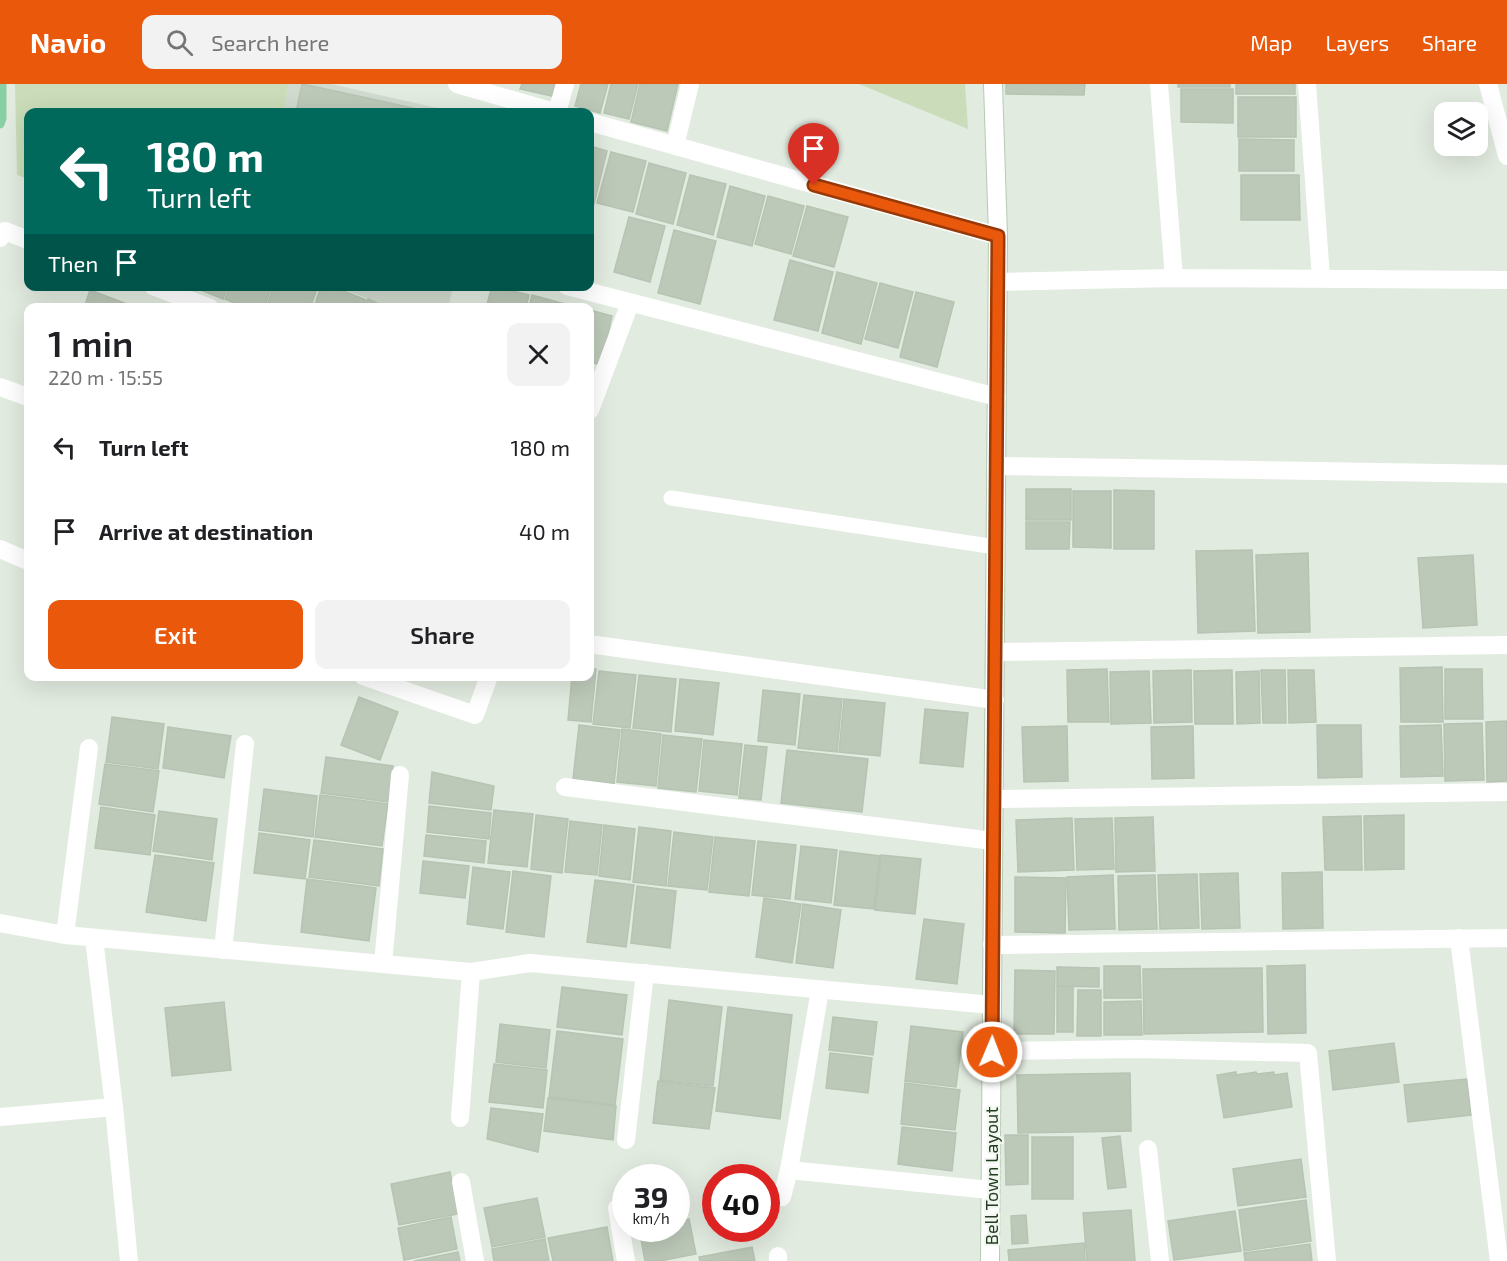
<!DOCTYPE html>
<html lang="en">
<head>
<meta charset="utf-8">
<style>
	body { margin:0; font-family:"Exo 2",sans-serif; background:#f2f2f2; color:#202124; height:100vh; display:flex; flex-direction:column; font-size:22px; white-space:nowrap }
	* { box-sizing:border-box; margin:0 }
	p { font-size:20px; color:#757577 }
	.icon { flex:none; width:33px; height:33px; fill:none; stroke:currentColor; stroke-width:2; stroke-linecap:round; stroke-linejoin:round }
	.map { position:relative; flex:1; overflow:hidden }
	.panel { position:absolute; left:24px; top:219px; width:570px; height:378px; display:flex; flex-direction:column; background:#fff; border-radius:12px; box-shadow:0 6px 24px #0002 }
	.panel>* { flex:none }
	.hud { position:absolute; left:24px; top:24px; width:570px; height:183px; border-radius:12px; box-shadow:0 6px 24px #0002; background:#00695c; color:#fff; overflow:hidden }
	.buttons { position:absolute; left:1434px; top:18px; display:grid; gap:12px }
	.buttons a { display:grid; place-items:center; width:54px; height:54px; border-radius:12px; background:#fff; box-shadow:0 6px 24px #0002; font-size:30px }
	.speed { position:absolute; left:612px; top:1080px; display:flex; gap:12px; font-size:30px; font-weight:700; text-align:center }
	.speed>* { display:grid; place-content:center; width:78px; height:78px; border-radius:50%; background:#fff; box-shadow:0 6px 24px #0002; line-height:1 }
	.speed small { font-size:15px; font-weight:400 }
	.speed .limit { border:9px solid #d22; background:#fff; color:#111 }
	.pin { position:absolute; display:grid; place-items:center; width:51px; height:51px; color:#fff; margin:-62px -26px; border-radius:50% 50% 50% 0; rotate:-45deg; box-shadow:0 0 6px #0007 }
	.pin .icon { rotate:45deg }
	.me { position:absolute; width:66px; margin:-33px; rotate:1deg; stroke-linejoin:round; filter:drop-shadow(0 0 4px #0008) }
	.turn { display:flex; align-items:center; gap:21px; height:126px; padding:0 24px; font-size:27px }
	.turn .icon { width:78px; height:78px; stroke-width:2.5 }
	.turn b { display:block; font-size:42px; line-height:51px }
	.then { display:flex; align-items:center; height:57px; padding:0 24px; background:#0003; gap:12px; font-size:22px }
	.round { display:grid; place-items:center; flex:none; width:63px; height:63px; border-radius:12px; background:#f2f2f2 }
	.overview { display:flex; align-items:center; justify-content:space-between; height:102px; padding:0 24px }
	h1 { font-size:36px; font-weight:600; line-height:45px }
	.action { display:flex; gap:12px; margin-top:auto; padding:12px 24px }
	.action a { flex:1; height:69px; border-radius:12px; background:#ea580c; color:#fff; font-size:24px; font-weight:600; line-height:69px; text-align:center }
	.action a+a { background:#f2f2f2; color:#202124 }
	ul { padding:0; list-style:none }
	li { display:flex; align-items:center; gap:18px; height:84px; padding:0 24px }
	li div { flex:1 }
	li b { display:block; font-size:22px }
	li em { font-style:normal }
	header { display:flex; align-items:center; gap:36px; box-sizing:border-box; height:84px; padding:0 30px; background:#ea580c; color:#fff }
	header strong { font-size:28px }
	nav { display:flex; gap:33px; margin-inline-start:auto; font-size:21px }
	.search { width:420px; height:54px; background:#f2f2f2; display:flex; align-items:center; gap:15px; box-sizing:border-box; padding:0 21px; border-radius:12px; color:#757577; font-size:22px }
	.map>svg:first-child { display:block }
	.built { fill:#d1dace }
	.green { fill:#cadcb9 }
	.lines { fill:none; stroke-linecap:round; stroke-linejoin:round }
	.stream { stroke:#89cfa4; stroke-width:9 }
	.building { fill:#bcc8b8; stroke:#b6c4b3; stroke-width:1.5 }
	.secondary-casing { stroke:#b6cab3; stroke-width:20 }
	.lane { stroke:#fff; stroke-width:15 }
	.street { stroke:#fff; stroke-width:18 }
	.secondary { stroke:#fff; stroke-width:18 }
	.route-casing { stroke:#983908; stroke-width:15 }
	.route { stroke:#ea580c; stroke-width:10 }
	.labels { text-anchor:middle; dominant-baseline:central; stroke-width:4.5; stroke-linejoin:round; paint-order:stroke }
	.street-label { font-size:18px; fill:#223b21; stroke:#f2f7f0 }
</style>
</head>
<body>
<header>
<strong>Navio</strong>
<div class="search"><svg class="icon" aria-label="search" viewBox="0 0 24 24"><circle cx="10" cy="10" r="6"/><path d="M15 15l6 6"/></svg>Search here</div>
<nav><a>Map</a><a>Layers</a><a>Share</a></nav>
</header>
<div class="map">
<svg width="1507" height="1177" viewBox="0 0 1507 1177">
	<rect width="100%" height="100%" fill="#e2ebe0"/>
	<g class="built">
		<path d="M288,0H331L455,28H284Z"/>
		<path d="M336,203H453L448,224L392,223Z"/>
	</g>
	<g class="green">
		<path d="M15,0H288L284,28H28V95L17,91Z"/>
		<path d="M859,0H965L968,45Z"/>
	</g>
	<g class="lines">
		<path class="stream" d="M0,40L2,34V0"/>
	</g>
	<g class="building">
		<path d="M302,0H303L431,28H296Z"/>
		<path d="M522,0H555L552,12L520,5Z"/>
		<path d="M581,0H608L600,29L575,22Z"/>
		<path d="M611,0H638L629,35L604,29Z"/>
		<path d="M640,0H678L667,47L631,38Z"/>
		<path d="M1006,0H1085L1084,11L1006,10Z"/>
		<rect x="1178" y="0" width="52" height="3"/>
		<rect x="1236" y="0" width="59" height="10"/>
		<path d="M1181,5H1233V39L1181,38Z"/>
		<rect x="1238" y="13" width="58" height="40"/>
		<path d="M1239,55L1294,56V87H1239Z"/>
		<path d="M590,62L607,67L594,120L590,119Z"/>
		<path d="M611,68L646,77L633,128L597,119Z"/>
		<path d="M649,79L686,89L673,140L636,130Z"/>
		<path d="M690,91L726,100L713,151L677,141Z"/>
		<path d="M1241,91H1299L1300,136H1241Z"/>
		<path d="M730,102L765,112L752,162L717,153Z"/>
		<path d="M768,112L804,122L791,170L755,160Z"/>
		<path d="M807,122L848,133L834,183L793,172Z"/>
		<path d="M629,133L665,142L650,198L614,188Z"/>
		<path d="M674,146L716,157L700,220L658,209Z"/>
		<path d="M790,176L833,188L818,247L774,236Z"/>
		<path d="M837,188L877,199L861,260L822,249Z"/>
		<path d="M880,199L913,208L898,264L865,255Z"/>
		<path d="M191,202H228L223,215Z"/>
		<path d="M230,202H272L264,224H247L225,215Z"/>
		<path d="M274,202H318L310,224H266Z"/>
		<path d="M321,202H331L366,216L363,224H314Z"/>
		<path d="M492,202L529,211L526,224H486Z"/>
		<path d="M90,206L135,223V224H84Z"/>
		<path d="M916,208L954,218L937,283L900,273Z"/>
		<path d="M532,211L565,220L564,224H529Z"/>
		<path d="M368,215L389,224H365Z"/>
		<path d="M590,226L612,232L601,281L590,278Z"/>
		<rect x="1026" y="405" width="45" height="31"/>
		<path d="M1114,406L1154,407V465H1114Z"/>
		<path d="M1073,407H1111V464L1073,463Z"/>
		<path d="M1026,438H1070L1069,465H1026Z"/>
		<path d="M1252,466L1255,547L1198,549L1196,467Z"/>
		<path d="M1308,469L1310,548L1258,549L1256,471Z"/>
		<path d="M1473,471L1477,541L1423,544L1418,474Z"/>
		<path d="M1442,583L1443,638H1401L1400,584Z"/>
		<path d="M590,584L596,585L591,638L568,636L572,592H590Z"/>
		<path d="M1107,585L1109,638H1068L1067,586Z"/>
		<path d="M1445,585H1482L1483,635H1445Z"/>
		<path d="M1191,586L1192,638L1154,639L1153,587Z"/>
		<path d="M1232,586L1233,640H1195L1194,587Z"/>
		<path d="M1261,586H1285L1286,639H1263Z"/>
		<path d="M1288,586H1314L1316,638L1289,639Z"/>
		<path d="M599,587L636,591L630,644L593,640Z"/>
		<path d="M1149,587L1151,639L1111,640L1110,588Z"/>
		<path d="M1259,587L1260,639L1237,640L1236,588Z"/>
		<path d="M639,591L676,595L671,648L633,644Z"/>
		<path d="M680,595L719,599L713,651L675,647Z"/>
		<path d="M763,606L800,610L795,661L758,657Z"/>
		<path d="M804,611L842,615L837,668L798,664Z"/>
		<path d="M359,613L398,628L380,676L341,661Z"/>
		<path d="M844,615L885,619L880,672L839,668Z"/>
		<path d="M925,625L968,629L963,683L920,679Z"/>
		<path d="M112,633L164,640L158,685L106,678Z"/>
		<path d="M1507,637V697L1487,698L1486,638Z"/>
		<path d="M1482,639L1484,696L1445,697L1444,640Z"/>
		<path d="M579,641L620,646L614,700L573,695Z"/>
		<path d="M1317,641H1361L1362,693L1318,694Z"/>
		<path d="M1441,641L1443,692L1401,693L1400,642Z"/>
		<path d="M1067,642L1068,697L1024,698L1022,643Z"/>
		<path d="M1193,642L1194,694L1152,695L1151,643Z"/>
		<path d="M168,643L231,652L224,694L163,684Z"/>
		<path d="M622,645L661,650L656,702L617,698Z"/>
		<path d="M663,651L702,655L696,708L658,704Z"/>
		<path d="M704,656L742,660L737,711L699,707Z"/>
		<path d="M745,661L767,663L761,716L739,714Z"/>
		<path d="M787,666L868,675L862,728L781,719Z"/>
		<path d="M326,673L393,682L388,718L321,709Z"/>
		<path d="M105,680L159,687L153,728L99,720Z"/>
		<path d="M432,688L494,702L491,726L429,719Z"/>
		<path d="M264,705L317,712L313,753L259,746Z"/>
		<path d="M320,711L388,720L382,762L315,753Z"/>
		<path d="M429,722L491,729L489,755L427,748Z"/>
		<path d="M101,723L155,731L150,771L95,764Z"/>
		<path d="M494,726L533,730L527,783L488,779Z"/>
		<path d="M159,727L217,735L212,776L153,767Z"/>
		<path d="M536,731L568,735L562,789L531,785Z"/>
		<path d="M1404,731V785L1365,786L1364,732Z"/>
		<path d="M1361,732L1362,786H1325L1323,733Z"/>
		<path d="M1153,733L1155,787L1116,788L1115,734Z"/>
		<path d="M1072,734L1074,786L1018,788L1016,736Z"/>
		<path d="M1112,734L1114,785L1077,786L1075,735Z"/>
		<path d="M570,737L602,741L597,791L565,788Z"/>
		<path d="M604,741L635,745L630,796L599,792Z"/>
		<path d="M639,743L671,747L666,802L633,798Z"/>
		<path d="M674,748L713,753L707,806L668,802Z"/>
		<path d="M259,749L310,756L305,795L254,789Z"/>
		<path d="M426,751L486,757L484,779L424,772Z"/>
		<path d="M715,753L755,757L749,812L709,808Z"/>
		<path d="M314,756L383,765L379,802L309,793Z"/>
		<path d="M758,757L796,761L790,815L752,811Z"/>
		<path d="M801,762L837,766L831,819L795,815Z"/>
		<path d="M840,767L880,772L874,825L834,821Z"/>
		<path d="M155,771L214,779L206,837L146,828Z"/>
		<path d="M881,771L921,775L915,830L875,826Z"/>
		<path d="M423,777L469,782L465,814L420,809Z"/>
		<path d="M473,783L510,788L503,845L467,840Z"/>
		<path d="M513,787L551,792L544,853L506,848Z"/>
		<path d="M1322,788L1323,844L1283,845L1282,789Z"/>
		<path d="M1238,789L1240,844L1202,845L1200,790Z"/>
		<path d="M1197,790L1199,844L1160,845L1158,791Z"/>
		<path d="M1113,791L1115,845L1069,846L1067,793Z"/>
		<path d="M1155,791L1157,845L1119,846L1118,792Z"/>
		<path d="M1015,793L1066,794L1065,849L1015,848Z"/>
		<path d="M307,795L376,804L369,857L301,848Z"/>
		<path d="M595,796L634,801L626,863L587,858Z"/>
		<path d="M637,802L676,807L670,864L631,859Z"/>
		<path d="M764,814L801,820L792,879L756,873Z"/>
		<path d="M803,820L841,826L833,884L796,879Z"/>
		<path d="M924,835L964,840L957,900L916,895Z"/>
		<path d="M1305,881L1306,949L1268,950L1267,882Z"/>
		<path d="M1104,882H1140L1141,914H1104Z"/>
		<path d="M1057,883L1099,884V903L1057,902Z"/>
		<path d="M1262,884L1263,948L1144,950L1143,885Z"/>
		<path d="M1015,886L1055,887L1054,950H1014Z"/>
		<path d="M1057,902L1073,903V948H1057Z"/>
		<path d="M562,903L627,911L622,951L557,943Z"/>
		<path d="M1078,906H1101V952H1077Z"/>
		<path d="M669,916L722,923L713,1002L660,996Z"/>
		<path d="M1141,917L1142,951H1104V918Z"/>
		<path d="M224,918L231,986L172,992L165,924Z"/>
		<path d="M728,923L792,931L780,1035L716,1027Z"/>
		<path d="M833,933L877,938L873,971L829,966Z"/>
		<path d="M500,940L550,946L546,984L496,978Z"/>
		<path d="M911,942L963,948L956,1003L905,997Z"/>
		<path d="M557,947L623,955L615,1021L549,1013Z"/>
		<path d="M1394,959L1399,998L1333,1006L1329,967Z"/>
		<path d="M830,969L872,974L868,1009L826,1004Z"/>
		<path d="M494,980L547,986L543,1024L489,1018Z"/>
		<path d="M1236,988V991L1256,988L1257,990L1274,988V991L1287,989L1292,1023L1224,1034L1217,991Z"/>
		<path d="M1130,989L1131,1047L1018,1049L1017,991Z"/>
		<path d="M1467,995L1471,1031L1408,1038L1404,1001Z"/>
		<path d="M658,997L715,1004L709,1045L653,1039Z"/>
		<path d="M905,999L960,1006L955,1046L901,1040Z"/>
		<path d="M548,1014L616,1022L613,1056L544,1047Z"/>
		<path d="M491,1024L543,1030L538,1068L487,1055Z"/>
		<path d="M902,1043L956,1049L952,1087L898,1080Z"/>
		<path d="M1005,1051H1028V1100L1006,1101Z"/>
		<path d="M1120,1052L1126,1103L1108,1105L1102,1054Z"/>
		<rect x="1032" y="1053" width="41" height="62"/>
		<path d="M1301,1075L1306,1113L1238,1122L1233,1085Z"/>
		<path d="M450,1088L458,1130L399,1141L391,1100Z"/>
		<path d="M537,1114L545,1153L492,1163L484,1124Z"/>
		<path d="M1306,1116L1311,1157L1244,1167L1239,1126Z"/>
		<path d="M1131,1126L1135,1177H1087L1083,1129Z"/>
		<path d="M1235,1127L1241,1167L1174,1176L1168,1137Z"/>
		<path d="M1026,1131L1028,1159L1012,1160L1011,1132Z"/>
		<path d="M451,1133L457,1165L404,1176L398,1144Z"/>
		<path d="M689,1135L696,1170L660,1177H645L639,1144H676V1137Z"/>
		<path d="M607,1143L613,1177H553L548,1154Z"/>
		<path d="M545,1155L549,1177H494L492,1165Z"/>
		<path d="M1084,1159L1085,1177H1009L1008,1166Z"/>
		<path d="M1310,1160L1312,1177H1245L1244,1169Z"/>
		<path d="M752,1163L755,1177H700L699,1173Z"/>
		<path d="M458,1168L460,1177H414Z"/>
	</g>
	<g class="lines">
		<g class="secondary-casing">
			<path id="secondary" d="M990,1177L998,152L993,0"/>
		</g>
		<path class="lane" d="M671,414L989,462L996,465"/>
		<g class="street">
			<path d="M457,0L554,28"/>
			<path d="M1159,0L1174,194"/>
			<path d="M1307,0L1321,194"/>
			<path d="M1488,0L1507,72"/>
			<path d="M557,28L565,0"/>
			<path d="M590,38L998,152"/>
			<path d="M675,62L690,0"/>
			<path d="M0,154L5,147L28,156"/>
			<path d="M998,198L1174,194L1507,196"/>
			<path d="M153,202L210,224"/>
			<path d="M567,202L997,313"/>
			<path d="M0,303L28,313"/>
			<path d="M590,326L630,219"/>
			<path d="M996,382L1507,390"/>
			<path d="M0,465L28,477"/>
			<path d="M596,561L995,616"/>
			<path d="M995,568L1507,561"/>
			<path d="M363,592L475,631L489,592"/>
			<path d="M565,703L993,757"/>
			<path d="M994,715L1507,708"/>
			<path d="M0,839L65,851L471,888L530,879L992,921"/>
			<path d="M65,851L89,664"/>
			<path d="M94,854L114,1023L129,1177"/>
			<path d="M1459,854L1499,1177"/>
			<path d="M992,861L1507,854"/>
			<path d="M223,866L245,660"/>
			<path d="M383,880L400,691"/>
			<path d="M992,967L1140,965L1308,969L1327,1177"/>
			<path d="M0,1033L114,1023"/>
			<path d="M460,1034L471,888"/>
			<path d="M626,1056L645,889"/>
			<path d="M1148,1065L1160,1177"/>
			<path d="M789,1086L990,1106"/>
			<path d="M461,1098L475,1177"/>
			<path d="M782,1113L789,1086L820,906"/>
			<path d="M617,1124L626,1177"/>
			<path d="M778,1172V1177"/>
		</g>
		<use href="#secondary" class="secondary"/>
	</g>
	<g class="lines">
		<g class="route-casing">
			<path id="route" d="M814,101L998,152L992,968"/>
		</g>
		<use href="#route" class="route"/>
	</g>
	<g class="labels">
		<g class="street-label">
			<text transform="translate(991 1092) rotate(-90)">Bell Town Layout</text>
		</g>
	</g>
</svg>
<div class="buttons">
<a><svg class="icon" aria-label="layers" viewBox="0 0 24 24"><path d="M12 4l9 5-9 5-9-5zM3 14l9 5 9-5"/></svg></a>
</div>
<div class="speed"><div>39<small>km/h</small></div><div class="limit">40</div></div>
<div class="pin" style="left:814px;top:101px;background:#d93025"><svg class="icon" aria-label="arrive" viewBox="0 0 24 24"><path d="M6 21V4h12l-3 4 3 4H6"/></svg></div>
<svg class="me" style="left:992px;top:968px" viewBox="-20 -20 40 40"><circle r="17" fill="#ea580c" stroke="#fff" stroke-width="3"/><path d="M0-11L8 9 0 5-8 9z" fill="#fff"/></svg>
<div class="hud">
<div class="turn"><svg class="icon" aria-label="left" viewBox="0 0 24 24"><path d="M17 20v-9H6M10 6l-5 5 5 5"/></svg><div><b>180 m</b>Turn left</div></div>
<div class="then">Then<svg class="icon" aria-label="arrive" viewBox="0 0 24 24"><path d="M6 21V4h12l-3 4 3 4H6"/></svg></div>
</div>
<section class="panel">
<div class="overview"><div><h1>1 min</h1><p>220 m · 15:55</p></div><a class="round"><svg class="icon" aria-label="close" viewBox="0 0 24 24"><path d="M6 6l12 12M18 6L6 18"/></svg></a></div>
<ul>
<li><svg class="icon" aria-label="left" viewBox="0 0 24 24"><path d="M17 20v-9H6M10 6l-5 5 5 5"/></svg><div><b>Turn left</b></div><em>180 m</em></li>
<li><svg class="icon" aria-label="arrive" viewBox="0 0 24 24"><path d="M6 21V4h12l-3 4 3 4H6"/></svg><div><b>Arrive at destination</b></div><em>40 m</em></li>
</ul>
<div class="action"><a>Exit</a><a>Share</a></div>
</section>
</div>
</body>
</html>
